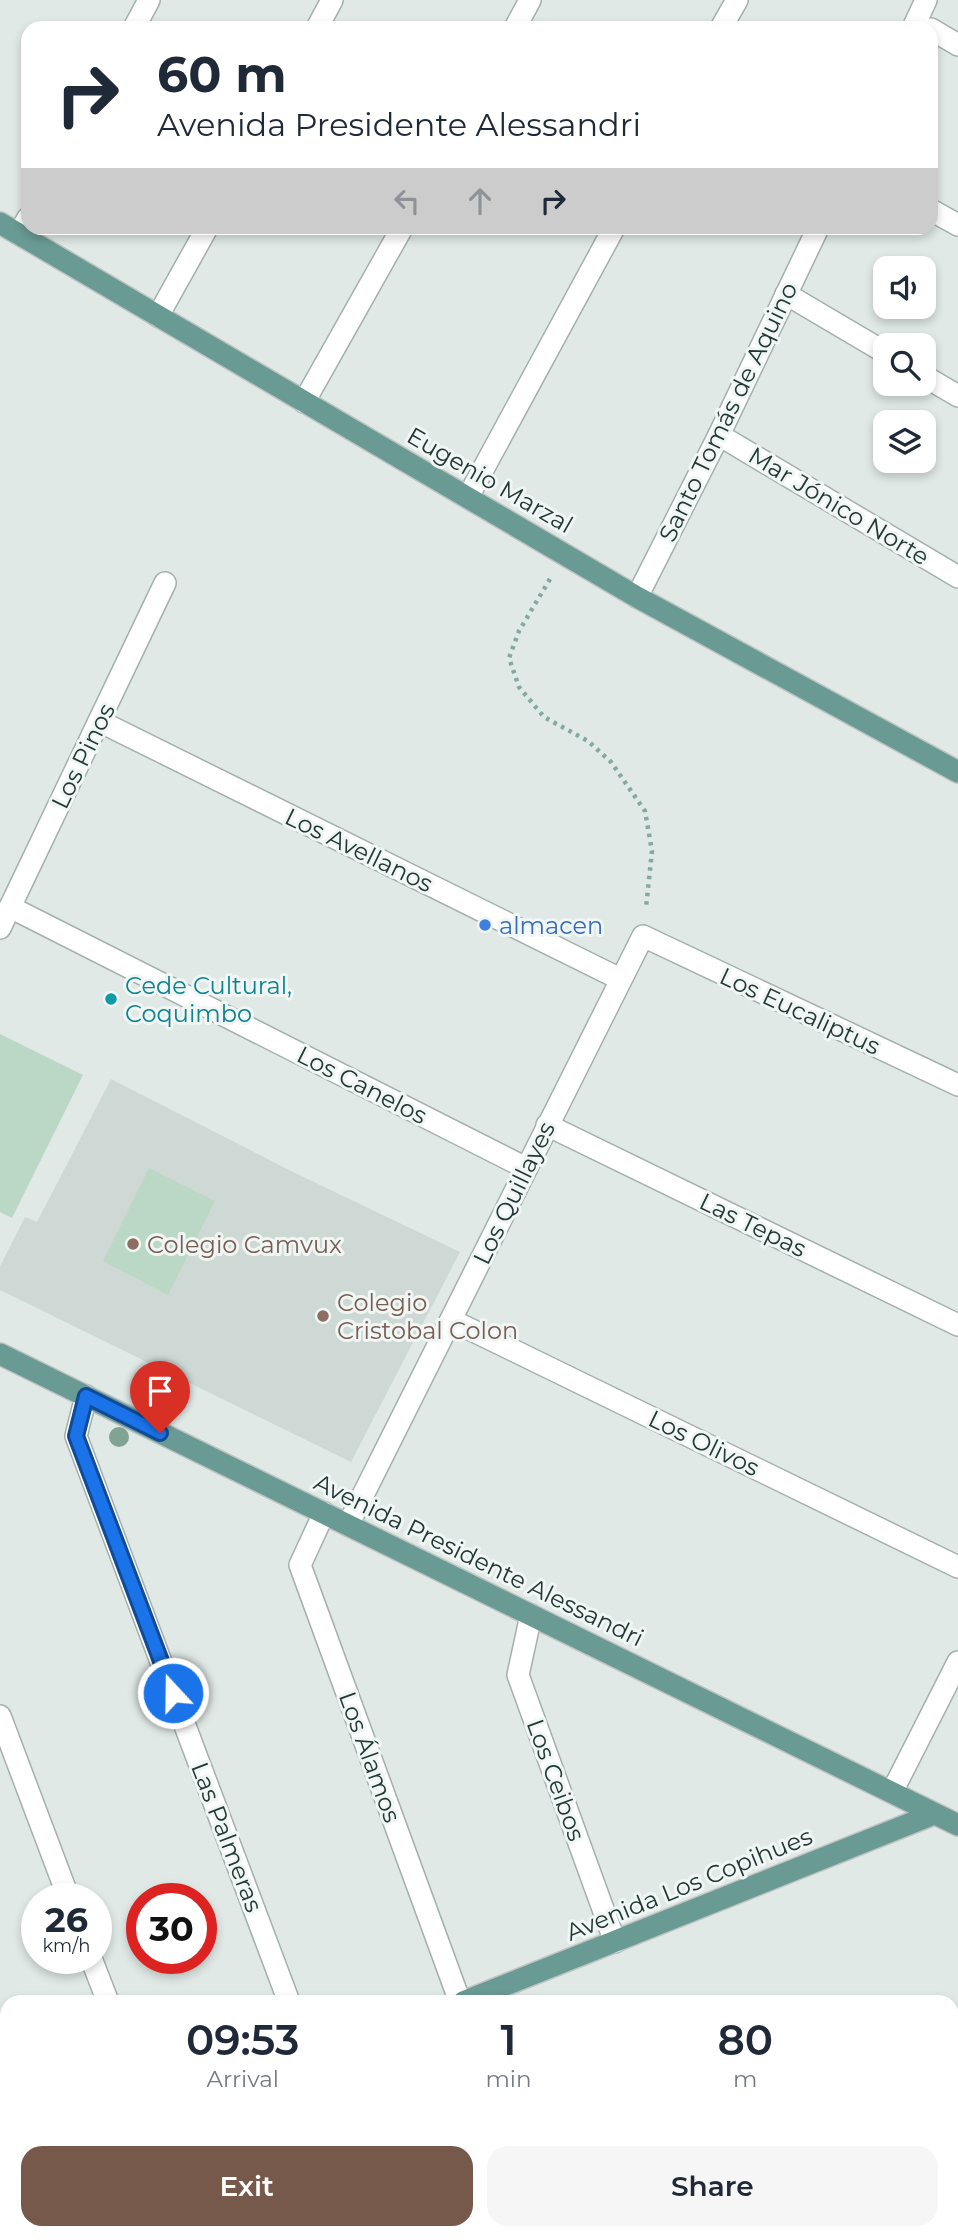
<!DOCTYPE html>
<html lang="en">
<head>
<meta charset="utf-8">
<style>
	body { margin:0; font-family:Montserrat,sans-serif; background:#f6f6f7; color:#1f2937; height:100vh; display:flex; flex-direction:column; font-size:26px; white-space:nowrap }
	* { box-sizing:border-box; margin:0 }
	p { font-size:23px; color:#747a83 }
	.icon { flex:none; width:38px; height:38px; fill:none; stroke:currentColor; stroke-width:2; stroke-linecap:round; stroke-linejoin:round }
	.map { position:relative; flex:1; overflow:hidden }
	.details { position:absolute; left:0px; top:1995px; width:959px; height:245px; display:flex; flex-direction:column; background:#fff; border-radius:21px 21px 0 0; box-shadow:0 4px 10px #0003 }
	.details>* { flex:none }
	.hud { position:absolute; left:21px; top:21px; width:917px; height:214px; border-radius:21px; box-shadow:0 4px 10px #0003; background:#fff; color:#1f2937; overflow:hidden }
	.buttons { position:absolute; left:873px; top:256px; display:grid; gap:14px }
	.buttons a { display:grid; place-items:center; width:63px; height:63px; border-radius:14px; background:#fff; box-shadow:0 4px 10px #0003; font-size:35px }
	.speed { position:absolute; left:21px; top:1883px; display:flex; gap:14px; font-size:35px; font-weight:700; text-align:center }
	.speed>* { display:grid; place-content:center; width:91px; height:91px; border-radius:50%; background:#fff; box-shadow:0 4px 10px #0003; line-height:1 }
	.speed small { font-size:18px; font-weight:400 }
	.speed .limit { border:10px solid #d22; background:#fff; color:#111 }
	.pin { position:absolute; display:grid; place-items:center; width:60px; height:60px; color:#fff; margin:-72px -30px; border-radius:50% 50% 50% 0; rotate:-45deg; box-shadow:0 0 7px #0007 }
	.pin .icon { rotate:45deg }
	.me { position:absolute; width:77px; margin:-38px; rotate:339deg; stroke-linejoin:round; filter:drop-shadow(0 0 5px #0008) }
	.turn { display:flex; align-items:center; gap:24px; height:147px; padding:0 21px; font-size:32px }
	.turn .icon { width:91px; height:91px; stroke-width:2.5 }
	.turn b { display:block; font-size:49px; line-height:60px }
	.lanes { display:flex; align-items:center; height:66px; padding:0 21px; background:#0003; justify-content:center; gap:35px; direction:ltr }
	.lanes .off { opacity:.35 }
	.eta { display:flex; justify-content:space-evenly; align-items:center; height:119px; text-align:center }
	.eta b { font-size:42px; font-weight:600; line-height:49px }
	.button { display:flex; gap:14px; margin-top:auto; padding:14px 21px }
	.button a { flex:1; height:80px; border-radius:21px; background:#77594c; color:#fff; font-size:28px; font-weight:600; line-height:80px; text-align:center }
	.button a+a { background:#f6f6f7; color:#1f2937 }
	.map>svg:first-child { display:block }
	.built { fill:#ced9d5 }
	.green { fill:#bbd8c7 }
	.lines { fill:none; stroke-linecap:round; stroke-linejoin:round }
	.minor-casing { stroke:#a4b0ad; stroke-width:24 }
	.major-casing { stroke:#bdc3c2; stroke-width:24 }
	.path { stroke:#84a9a2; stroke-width:4.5; stroke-dasharray:3.5 5; stroke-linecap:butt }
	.minor { stroke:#fff; stroke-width:21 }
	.major { stroke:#699a94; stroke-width:21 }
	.tree { fill:#80a393 }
	.route-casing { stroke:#114b97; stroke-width:18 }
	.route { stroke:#1a73e8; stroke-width:12 }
	.shop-dot { fill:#3f7fe0; stroke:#f0f6f4; stroke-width:2.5 }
	.culture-dot { fill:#0f9aa8; stroke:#f0f6f4; stroke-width:2.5 }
	.education-dot { fill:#8d6e63; stroke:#f0f6f4; stroke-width:2.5 }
	.labels { text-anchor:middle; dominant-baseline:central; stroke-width:6; stroke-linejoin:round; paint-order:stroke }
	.street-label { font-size:24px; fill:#233735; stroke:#f0f6f4 }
	.shop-label { font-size:24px; fill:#366cbe; stroke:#f0f6f4; text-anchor:start }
	.culture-label { font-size:24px; fill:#0d838f; stroke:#f0f6f4; text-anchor:start }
	.education-label { font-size:24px; fill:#785e54; stroke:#f0f6f4; text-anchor:start }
</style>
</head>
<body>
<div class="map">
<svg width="958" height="2240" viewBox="0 0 958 2240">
	<rect width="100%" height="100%" fill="#e0e9e6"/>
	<path class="built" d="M111,1079L291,1171L460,1252L351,1462L0,1290V1266L25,1217L37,1222Z"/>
	<g class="green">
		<path d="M0,1034L83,1075L12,1218L0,1212Z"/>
		<path d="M149,1168L215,1201L168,1295L103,1261Z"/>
	</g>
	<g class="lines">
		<g class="minor-casing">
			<g id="minor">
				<path d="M134,28L149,0"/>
				<path d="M317,28L332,0"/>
				<path d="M515,28L530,0"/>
				<path d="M721,28L737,0"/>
				<path d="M913,28L926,0"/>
				<path d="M931,29L958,45"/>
				<path d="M931,210L958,225"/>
				<path d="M19,234L28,218"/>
				<path d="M786,294L886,353"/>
				<path d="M158,316L207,228"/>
				<path d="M924,376L958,396"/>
				<path d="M304,402L402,228"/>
				<path d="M719,435L958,577"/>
				<path d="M468,497L614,228"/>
				<path d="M637,597L719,435L818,228"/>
				<path d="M99,721L620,979"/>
				<path d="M10,907L526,1168"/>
				<path d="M0,928L165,583"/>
				<path d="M547,1125L958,1325"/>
				<path d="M451,1320L958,1567"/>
				<path d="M86,1396L76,1436L289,2002"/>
				<path d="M324,1513L300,1565L460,2002"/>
				<path d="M348,1525L643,936L958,1085"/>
				<path d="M531,1615L518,1675L615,1942"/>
				<path d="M0,1716L69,1899"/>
				<path d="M892,1792L958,1662"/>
				<path d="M91,1958L108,2002"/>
				<path d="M952,2114L958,2112"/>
				<path d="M793,2233L796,2240"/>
				<path d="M608,2240L628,2233"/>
			</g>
		</g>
		<g class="major-casing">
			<g id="major">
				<path d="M0,223L637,597L958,772"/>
				<path d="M0,1354L958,1825"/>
				<path d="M463,2002L934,1814"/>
				<path d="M0,2163L7,2162"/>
			</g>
		</g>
		<path class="path" d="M550,579L519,631L509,658L519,687L544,717L588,741L611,762L645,811L652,851L646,908"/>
		<use href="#minor" class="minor"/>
		<use href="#major" class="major"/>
	</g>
	<circle class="tree" cx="119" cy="1437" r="10"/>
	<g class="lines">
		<g class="route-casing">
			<path id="route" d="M160,1433L86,1396L76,1436L173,1693"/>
		</g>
		<use href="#route" class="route"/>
	</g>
	<circle class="shop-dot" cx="485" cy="925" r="7"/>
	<circle class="culture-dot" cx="111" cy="999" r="7"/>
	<g class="education-dot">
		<circle cx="133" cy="1244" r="7"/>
		<circle cx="323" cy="1316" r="7"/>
	</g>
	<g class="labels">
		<g class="street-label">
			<text transform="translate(728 412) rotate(-64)">Santo Tomás de Aquino</text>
			<text transform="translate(490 480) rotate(30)">Eugenio Marzal</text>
			<text transform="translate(839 506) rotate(31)">Mar Jónico Norte</text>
			<text transform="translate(83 756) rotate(-64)">Los Pinos</text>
			<text transform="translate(359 850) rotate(26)">Los Avellanos</text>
			<text transform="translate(800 1011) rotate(25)">Los Eucaliptus</text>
			<text transform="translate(362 1085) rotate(27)">Los Canelos</text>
			<text transform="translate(514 1193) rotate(-64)">Los Quillayes</text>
			<text transform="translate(753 1225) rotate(26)">Las Tepas</text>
			<text transform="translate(704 1443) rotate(26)">Los Olivos</text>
			<text transform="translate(479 1560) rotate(26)">Avenida Presidente Alessandri</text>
			<text transform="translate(370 1757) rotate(70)">Los Álamos</text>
			<text transform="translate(556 1780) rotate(70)">Los Ceibos</text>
			<text transform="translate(227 1837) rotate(69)">Las Palmeras</text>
			<text transform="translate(689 1884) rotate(-22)">Avenida Los Copihues</text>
		</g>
		<g class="shop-label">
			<text x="499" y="925">almacen</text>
		</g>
		<g class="culture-label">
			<text x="125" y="985">Cede Cultural,<tspan x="125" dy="28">Coquimbo</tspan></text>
		</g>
		<g class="education-label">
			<text x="147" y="1244">Colegio Camvux</text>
			<text x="337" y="1302">Colegio<tspan x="337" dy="28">Cristobal Colon</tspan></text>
		</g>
	</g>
</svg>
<div class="buttons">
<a><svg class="icon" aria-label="sound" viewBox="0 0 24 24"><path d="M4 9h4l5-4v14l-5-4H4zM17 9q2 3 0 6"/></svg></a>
<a><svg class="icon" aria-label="search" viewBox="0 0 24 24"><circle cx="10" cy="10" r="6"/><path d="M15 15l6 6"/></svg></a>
<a><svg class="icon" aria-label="layers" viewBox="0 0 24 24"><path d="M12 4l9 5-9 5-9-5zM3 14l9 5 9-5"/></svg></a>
</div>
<div class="speed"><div>26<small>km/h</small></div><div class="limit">30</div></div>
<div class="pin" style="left:160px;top:1433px;background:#d93025"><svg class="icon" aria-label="arrive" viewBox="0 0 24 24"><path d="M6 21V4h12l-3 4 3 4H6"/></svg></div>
<svg class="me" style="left:173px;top:1693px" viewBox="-20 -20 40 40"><circle r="17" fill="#1a73e8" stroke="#fff" stroke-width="3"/><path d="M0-11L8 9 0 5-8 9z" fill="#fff"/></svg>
<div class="hud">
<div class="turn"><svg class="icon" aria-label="right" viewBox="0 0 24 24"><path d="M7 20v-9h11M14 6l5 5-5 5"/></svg><div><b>60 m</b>Avenida Presidente Alessandri</div></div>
<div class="lanes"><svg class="icon off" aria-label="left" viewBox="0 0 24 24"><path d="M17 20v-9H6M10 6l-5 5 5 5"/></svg><svg class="icon off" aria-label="ahead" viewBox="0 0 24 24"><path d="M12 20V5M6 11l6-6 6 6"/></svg><svg class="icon" aria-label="right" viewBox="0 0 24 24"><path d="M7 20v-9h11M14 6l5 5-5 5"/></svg></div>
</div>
<section class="details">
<div class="eta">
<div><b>09:53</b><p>Arrival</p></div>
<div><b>1</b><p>min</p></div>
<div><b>80</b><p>m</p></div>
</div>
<div class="button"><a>Exit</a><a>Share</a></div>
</section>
</div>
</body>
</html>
